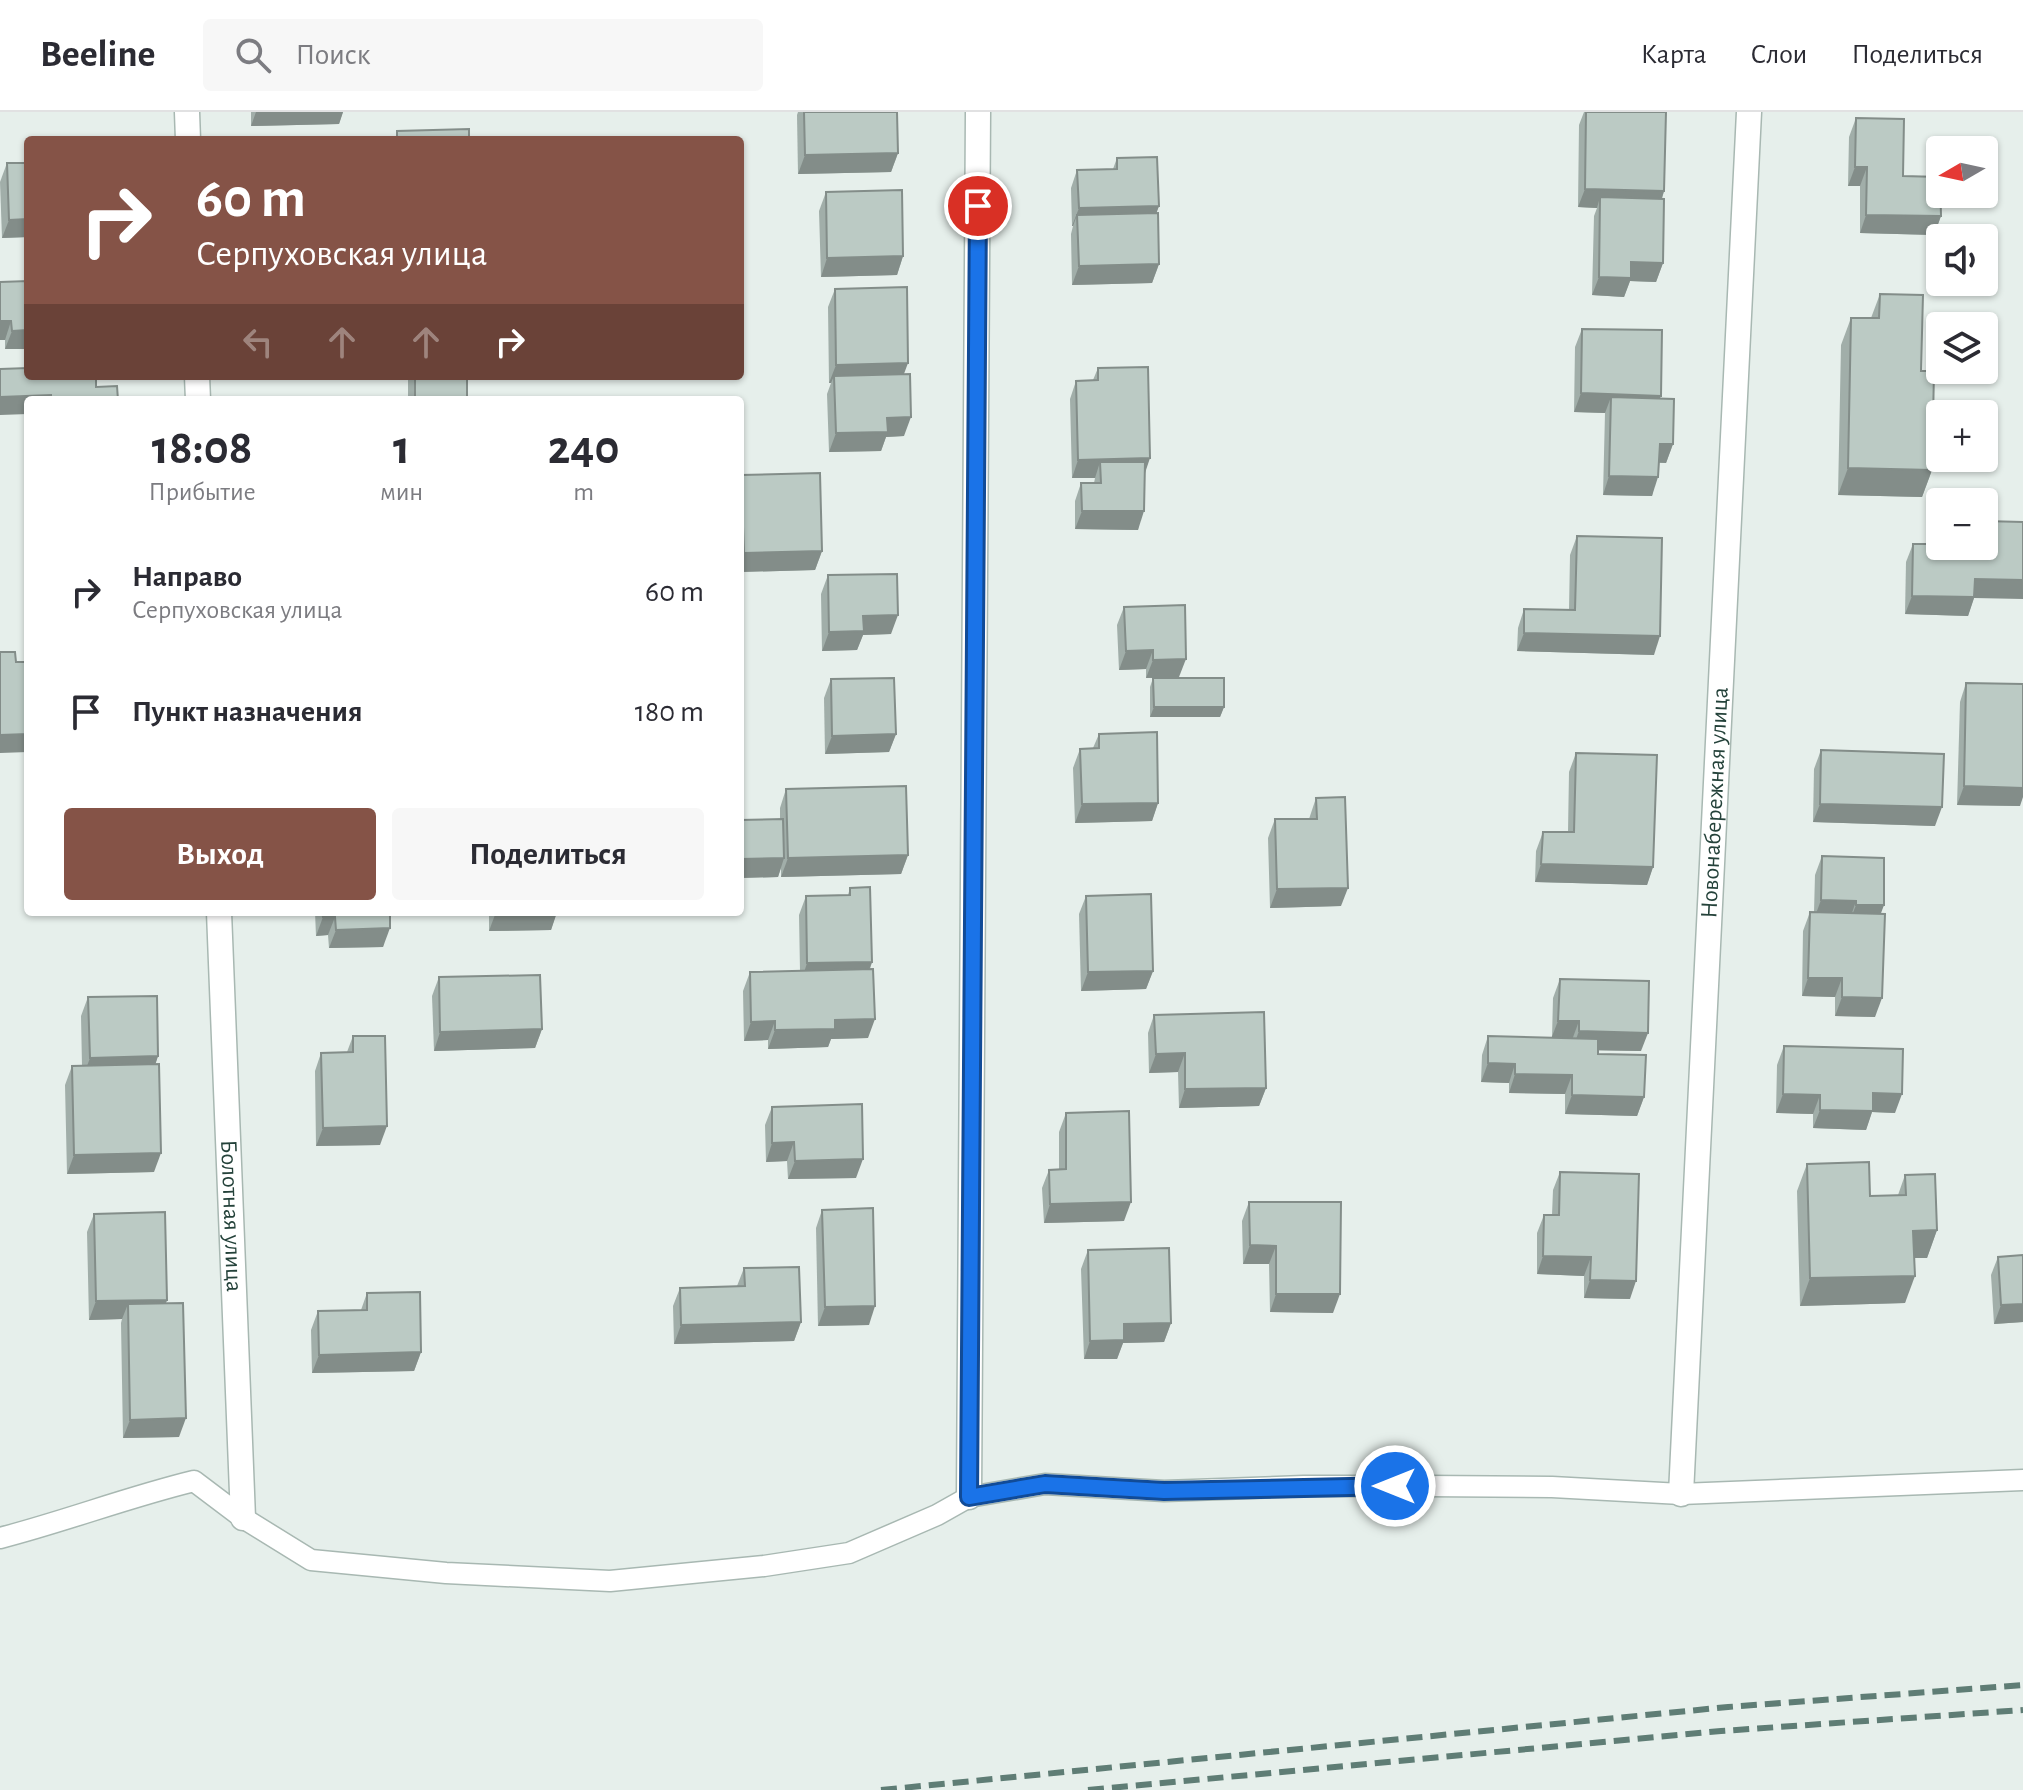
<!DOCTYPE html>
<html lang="ru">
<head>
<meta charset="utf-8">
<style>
	body { margin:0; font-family:"Alegreya Sans",sans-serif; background:#f7f7f7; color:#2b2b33; height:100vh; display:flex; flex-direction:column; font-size:30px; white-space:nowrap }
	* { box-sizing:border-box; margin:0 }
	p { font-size:26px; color:#7c7c81 }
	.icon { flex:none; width:44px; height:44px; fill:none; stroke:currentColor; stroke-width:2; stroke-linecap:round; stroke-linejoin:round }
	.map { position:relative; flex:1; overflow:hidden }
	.side { position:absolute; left:24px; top:284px; width:720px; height:520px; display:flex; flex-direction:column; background:#fff; border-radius:8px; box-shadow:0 2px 6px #0004 }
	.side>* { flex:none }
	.guide { position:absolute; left:24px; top:24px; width:720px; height:244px; border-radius:8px; box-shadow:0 2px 6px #0004; background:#855347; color:#fff; overflow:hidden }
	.needle { width:52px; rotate:261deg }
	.tools { position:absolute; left:1926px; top:24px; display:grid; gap:16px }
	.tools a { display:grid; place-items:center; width:72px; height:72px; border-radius:8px; background:#fff; box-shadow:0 2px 6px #0004; font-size:40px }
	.pin { position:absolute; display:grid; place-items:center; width:68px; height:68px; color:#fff; margin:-34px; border:4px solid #fff; border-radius:50%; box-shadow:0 2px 8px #0007 }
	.me { position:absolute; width:88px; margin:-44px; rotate:270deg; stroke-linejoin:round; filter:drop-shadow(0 0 6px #0008) }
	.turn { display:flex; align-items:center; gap:28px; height:168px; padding:0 40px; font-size:36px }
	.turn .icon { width:104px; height:104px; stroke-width:2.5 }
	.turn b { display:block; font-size:56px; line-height:68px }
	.lanes { display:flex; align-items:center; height:76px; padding:0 40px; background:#0003; justify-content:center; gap:40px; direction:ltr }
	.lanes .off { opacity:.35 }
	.eta { display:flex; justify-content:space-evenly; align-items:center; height:136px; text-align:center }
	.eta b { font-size:48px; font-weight:700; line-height:56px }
	.primary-button { display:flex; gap:16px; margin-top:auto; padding:16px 40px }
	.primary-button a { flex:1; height:92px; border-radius:8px; background:#855347; color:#fff; font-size:32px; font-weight:700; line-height:92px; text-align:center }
	.primary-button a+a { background:#f7f7f7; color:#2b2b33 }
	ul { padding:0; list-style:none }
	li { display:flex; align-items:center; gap:24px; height:120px; padding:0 40px }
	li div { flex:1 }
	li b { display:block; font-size:30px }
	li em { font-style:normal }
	header { display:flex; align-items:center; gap:48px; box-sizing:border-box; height:112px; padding:0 40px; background:#fff; border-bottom:2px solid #e1e1e2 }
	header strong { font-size:38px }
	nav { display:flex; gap:44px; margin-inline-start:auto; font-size:28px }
	.search { width:560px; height:72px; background:#f7f7f7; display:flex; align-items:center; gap:20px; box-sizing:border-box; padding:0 28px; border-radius:8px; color:#7c7c81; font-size:30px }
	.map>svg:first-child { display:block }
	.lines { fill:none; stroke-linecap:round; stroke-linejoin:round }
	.lane-casing { stroke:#a8b8b2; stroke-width:23 }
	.street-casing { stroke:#a8b8b2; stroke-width:27 }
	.lane { stroke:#fff; stroke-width:20 }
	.street { stroke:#fff; stroke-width:24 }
	.rail { stroke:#5f7d75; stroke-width:6; stroke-dasharray:16 8; stroke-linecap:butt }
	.wall { fill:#a1aea9 }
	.shaded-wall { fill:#838d89 }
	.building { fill:#bbcac4; stroke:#838d89; stroke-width:2 }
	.route-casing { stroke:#114b97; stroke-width:20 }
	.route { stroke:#1a73e8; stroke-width:14 }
	.labels { text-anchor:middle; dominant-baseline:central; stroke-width:8; stroke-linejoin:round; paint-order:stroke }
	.street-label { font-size:24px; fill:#24423a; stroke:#f7fbf9 }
</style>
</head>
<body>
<header>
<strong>Beeline</strong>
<div class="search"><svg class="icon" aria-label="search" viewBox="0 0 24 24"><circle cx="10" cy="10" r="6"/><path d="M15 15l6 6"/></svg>Поиск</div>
<nav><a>Карта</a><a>Слои</a><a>Поделиться</a></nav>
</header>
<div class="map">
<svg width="2023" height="1678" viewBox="0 0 2023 1678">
	<rect width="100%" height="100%" fill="#e6efeb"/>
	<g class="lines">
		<g class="lane-casing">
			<path id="lane" d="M0,1426C66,1409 128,1385 194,1369L243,1406L311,1448L446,1461L610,1469L764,1454L849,1441L937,1403L969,1385L1045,1372L1164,1379L1304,1374H1425L1552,1375L1681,1382L2023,1368"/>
		</g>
		<g class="street-casing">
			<g id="street">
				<path d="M187,0L188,28"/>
				<path d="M197,264L198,288"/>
				<path id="s1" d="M219,800L243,1406"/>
				<path id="s2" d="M1681,1382L1749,0"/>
				<path d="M969,1385L978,0"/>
			</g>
		</g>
		<use href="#lane" class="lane"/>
		<use href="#street" class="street"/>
		<g class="rail">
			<path d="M881,1678L1728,1595L2023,1573"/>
			<path d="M1088,1678L1721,1619L2023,1598"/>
		</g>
	</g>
	<g class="wall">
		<path d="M251,0H343L339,12L251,14Z"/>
		<path d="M798,0H897L898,41L891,60L798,62L797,3Z"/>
		<path d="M1584,0H1666L1664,79L1662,87L1663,151L1656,170L1630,169L1624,185L1592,183L1594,104L1597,96L1578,95L1579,13Z"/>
		<path d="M1856,6L1903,64L1941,104L1934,123L1860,121V74H1848L1849,25Z"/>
		<path d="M1117,46L1159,94L1156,101L1159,152L1152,171L1072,173L1071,122L1073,114H1072L1071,76L1077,58L1113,57Z"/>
		<path d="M7,51L28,125L2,126L0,70Z"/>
		<path d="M826,80L903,144L897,163L821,165L819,99Z"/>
		<path d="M0,170L28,237H5V228H0Z"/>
		<path d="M835,177L904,262V324L886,325L881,339L829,340L827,282L831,271H829L828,195Z"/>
		<path d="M1880,182L1921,259L1932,358L1922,385L1838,383L1841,233L1851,206H1871Z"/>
		<path d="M1582,217L1660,286L1673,332L1666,351H1659L1652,384L1603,383L1605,301L1574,300L1575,235Z"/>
		<path d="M1098,256L1145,362L1138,418L1075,417V389L1081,371H1094L1095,366H1072L1070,287L1076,269L1093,268Z"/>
		<path d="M409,264H467V288H408V268Z"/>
		<path d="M741,363L822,439L815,458L740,460V367Z"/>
		<path d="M1577,424L1654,543L1517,539L1518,516L1524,497L1569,498L1570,443Z"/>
		<path d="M1913,432L1974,486L1968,504L1905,502L1906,450Z"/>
		<path d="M828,463L891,522L863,523L857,538L822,539L821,482Z"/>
		<path d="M1124,495L1179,565L1161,566L1224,595L1220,605H1150V575L1153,566H1146V557L1119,558L1117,513Z"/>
		<path d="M831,567L896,622L889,640L825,642L824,586Z"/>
		<path d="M1966,571L2020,694L1957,693L1960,590Z"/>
		<path d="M1099,622L1158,691L1152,709L1075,711L1073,656L1080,637L1093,636Z"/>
		<path d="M1821,638L1935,714L1813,710L1814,657Z"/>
		<path d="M1576,641L1653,755L1647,773L1535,770L1536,739L1543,720H1568L1569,660Z"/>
		<path d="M786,677L908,743L901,762L781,765V756L778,765L740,766V708L780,707V696Z"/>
		<path d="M1316,686L1341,794L1270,796L1268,726L1275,707H1309Z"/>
		<path d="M1822,744L1884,793L1880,801L1875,905L1835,904V885L1802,884L1803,819L1810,800H1814L1815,763Z"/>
		<path d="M850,776L872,850L870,857L868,926L831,927L828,935L768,937V928L744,929L743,879L750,860L800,859L799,803L806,784L848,783Z"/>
		<path d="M1086,784L1153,859L1146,877L1081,879L1079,802Z"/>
		<path d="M315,800H390L383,835L329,836L328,823L316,824Z"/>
		<path d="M489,800H557L551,818L489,819Z"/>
		<path d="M439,865L542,917L535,936L434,939L432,884Z"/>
		<path d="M1560,867L1641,939L1598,938V942L1644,985L1637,1004L1565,1002V982L1509,981V971L1481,970L1482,943L1488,924L1552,926L1553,886Z"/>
		<path d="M88,885L158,944L155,952L154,1060L67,1062L65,973L72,954H82L81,904Z"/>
		<path d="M1154,903L1266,976L1259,994L1179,996L1178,960L1149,961L1148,921Z"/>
		<path d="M353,924L380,1033L316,1034L315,959L321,941L347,940Z"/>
		<path d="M1784,934L1895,1001L1872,1000L1866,1018L1813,1016V1002L1776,1001L1777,953Z"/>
		<path d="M772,995L856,1066L788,1067L787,1049L766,1050L765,1013Z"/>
		<path d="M1066,1001L1124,1109L1044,1111L1042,1076L1049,1058L1059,1057V1020Z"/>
		<path d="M1807,1052L1870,1084L1898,1083L1905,1063L1937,1118L1927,1146H1914L1905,1191L1800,1194L1797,1079Z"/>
		<path d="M1560,1060L1630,1187L1584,1186V1164L1537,1162V1121L1544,1103H1552L1553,1078Z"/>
		<path d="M1249,1090L1333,1201L1270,1200L1269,1152H1243L1242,1109Z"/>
		<path d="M822,1098L869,1213L818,1214L816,1116Z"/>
		<path d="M94,1102L167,1188L166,1191L179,1325L123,1326L121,1211L122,1207L89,1208L87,1120Z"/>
		<path d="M1088,1138L1171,1211L1164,1230L1123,1231L1117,1247H1084L1081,1157Z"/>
		<path d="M2023,1143V1210L1994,1212L1991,1163L1998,1145Z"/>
		<path d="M744,1156L801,1210L794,1229L674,1232L673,1194L680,1176L737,1174Z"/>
		<path d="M367,1181L421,1240L414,1259L312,1261L311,1218L318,1199L361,1198Z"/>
	</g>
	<g class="shaded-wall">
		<path d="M256,0H343L339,12L251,14Z"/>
		<path d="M898,41L891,60L798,62L805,43Z"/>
		<path d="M1855,55H1867L1860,74H1848Z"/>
		<path d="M1585,77L1664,79L1658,98L1600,85L1597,96L1578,95Z"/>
		<path d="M1159,94L1152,113L1077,103L1073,114H1072L1079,96Z"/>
		<path d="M1866,103L1941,104L1934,123L1860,121Z"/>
		<path d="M28,107V125L2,126L9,108Z"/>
		<path d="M903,144L897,163L821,165L827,146Z"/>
		<path d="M1631,150L1663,151L1656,170L1630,169L1624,185L1592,183L1599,165Z"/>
		<path d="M1159,152L1152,171L1072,173L1079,154Z"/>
		<path d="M0,209H11L5,228H0Z"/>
		<path d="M28,218V237H5L12,219Z"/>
		<path d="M908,251L901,270L834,264L831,271H829L836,253Z"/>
		<path d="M1581,281L1661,284L1654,302L1611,285L1605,301L1574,300Z"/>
		<path d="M51,283L50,288H28V302L0,303V285Z"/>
		<path d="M911,305L904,324L886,325L881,339L829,340L836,321L887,306Z"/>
		<path d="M1660,332H1673L1666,351L1653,350Z"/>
		<path d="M1150,346L1144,364L1100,350L1095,366H1072L1078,348Z"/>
		<path d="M1848,356L1932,358L1922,385L1838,383Z"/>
		<path d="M1609,364L1658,365L1652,384L1603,383Z"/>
		<path d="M1082,399H1144L1138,418L1075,417Z"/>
		<path d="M822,439L815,458L740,460V452L744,441Z"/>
		<path d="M1975,467L2023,468V487L1974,486L1968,504L1905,502L1912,484Z"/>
		<path d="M898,503L891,522L863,523L857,538L822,539L829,520L863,504Z"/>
		<path d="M1524,521L1660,524L1654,543L1517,539Z"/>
		<path d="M1153,538L1146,557L1119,558L1126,539Z"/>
		<path d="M1186,547L1179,565L1146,566L1153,548Z"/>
		<path d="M1154,595H1224L1220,605H1150Z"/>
		<path d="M28,622V640L0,641V623Z"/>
		<path d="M896,622L889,640L825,642L832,624Z"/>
		<path d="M1964,674L2023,676V685L2020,694L1957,693Z"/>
		<path d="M1158,691L1152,709L1075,711L1082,692Z"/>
		<path d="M1820,692L1942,695L1935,714L1813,710Z"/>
		<path d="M908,743L901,762L781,765L788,746Z"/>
		<path d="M784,746L778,765L740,766V747Z"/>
		<path d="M1541,752L1653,755L1647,773L1535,770Z"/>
		<path d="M1348,776L1341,794L1270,796L1277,777Z"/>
		<path d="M1821,788L1856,789L1850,807H1814Z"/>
		<path d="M1856,793H1884L1877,812L1849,811Z"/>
		<path d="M496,800H557L551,818L489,819Z"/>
		<path d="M323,805H335L328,823L316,824Z"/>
		<path d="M390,816L383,835L329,836L336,818Z"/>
		<path d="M872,850L865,869L801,870L807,851Z"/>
		<path d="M1153,859L1146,877L1081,879L1088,860Z"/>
		<path d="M1808,866H1842L1835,885L1802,884Z"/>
		<path d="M1842,885L1882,886L1875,905L1835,904Z"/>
		<path d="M875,907L868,926L831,927L828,935L768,937L775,918L835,908Z"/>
		<path d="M775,909L768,928L744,929L751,910Z"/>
		<path d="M1558,909H1579L1572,928L1551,927Z"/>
		<path d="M542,917L535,936L434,939L440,920Z"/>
		<path d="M1579,919L1648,921L1641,939L1572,938Z"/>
		<path d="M1185,941L1178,960L1149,961L1156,942Z"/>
		<path d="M158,944L152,963L83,965L90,946Z"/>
		<path d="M1488,951L1515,952L1509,971L1481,970Z"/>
		<path d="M1515,962L1572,963L1565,982L1509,981Z"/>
		<path d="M1266,976L1259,994L1179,996L1185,977Z"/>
		<path d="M1873,981L1902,982L1895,1001L1872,1000L1866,1018L1813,1016L1820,998Z"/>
		<path d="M1783,982L1820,983L1813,1002L1776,1001Z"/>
		<path d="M1572,983L1644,985L1637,1004L1565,1002Z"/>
		<path d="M387,1014L380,1033L316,1034L323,1016Z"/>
		<path d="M794,1030L787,1049L766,1050L772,1031Z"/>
		<path d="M161,1041L154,1060L67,1062L74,1043Z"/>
		<path d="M863,1047L856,1066L788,1067L795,1049Z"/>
		<path d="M1131,1090L1124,1109L1044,1111L1050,1092Z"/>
		<path d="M1937,1118L1927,1146H1903L1913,1119Z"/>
		<path d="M1250,1133L1276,1134L1269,1152H1243Z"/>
		<path d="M1543,1144L1591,1145L1584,1164L1537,1162Z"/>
		<path d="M1915,1164L1905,1191L1800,1194L1810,1166Z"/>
		<path d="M1590,1168L1636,1169L1630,1187L1584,1186Z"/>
		<path d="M1276,1182H1340L1333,1201L1270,1200Z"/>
		<path d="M167,1188L160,1206L128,1192L122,1207L89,1208L96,1189Z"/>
		<path d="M2023,1192V1210L1994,1212L2001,1193Z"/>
		<path d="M875,1194L869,1213L818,1214L825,1195Z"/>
		<path d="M801,1210L794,1229L674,1232L681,1213Z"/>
		<path d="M1171,1211L1164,1230L1123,1231L1117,1247H1084L1090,1229L1124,1212Z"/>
		<path d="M421,1240L414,1259L312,1261L319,1243Z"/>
		<path d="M186,1306L179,1325L123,1326L130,1308Z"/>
	</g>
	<g class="building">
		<path d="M804,0H897L898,41L805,43Z"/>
		<path d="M1586,0H1666L1664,79L1585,77Z"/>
		<path d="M1856,6L1904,7L1903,64L1940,65L1941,104L1866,103L1867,55H1855Z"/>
		<path d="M469,17V28H397V19Z"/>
		<path d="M1157,45L1159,94L1079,96L1077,58L1117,57V46Z"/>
		<path d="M7,51H28V107L9,108Z"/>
		<path d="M902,78L903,144L827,146L826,80Z"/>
		<path d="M1600,85L1664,87L1663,151L1631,150V166L1599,165Z"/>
		<path d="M1158,101L1159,152L1079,154L1077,103Z"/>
		<path d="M28,169V218L12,219L11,209H0V170Z"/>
		<path d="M907,175L908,251L836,253L835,177Z"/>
		<path d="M1880,182L1923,183L1921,259H1934L1932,358L1848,356L1851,206H1879Z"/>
		<path d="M1582,217L1662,218L1661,284L1581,281Z"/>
		<path d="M1148,255L1150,346L1078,348L1076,269L1098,268V256Z"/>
		<path d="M28,256V264H96V275L117,274L118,288H51V283L0,285V257Z"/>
		<path d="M910,262L911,305L887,306L888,320L836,321L834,264Z"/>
		<rect x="415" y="264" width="52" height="24"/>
		<path d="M1611,285L1674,287L1673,332H1660L1658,365L1609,364Z"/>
		<path d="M1100,350H1145L1144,399H1082L1081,371H1101Z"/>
		<path d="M820,361L822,439L744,441L741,363Z"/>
		<path d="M1984,409L2023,410V468L1975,467L1974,485L1912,484L1913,432H1940V434H1984Z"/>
		<path d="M1577,424L1662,426L1660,524L1524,521V497L1575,498Z"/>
		<path d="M897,462L898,503L863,504L864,519L829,520L828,463Z"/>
		<path d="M1185,493L1186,547L1153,548V538L1126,539L1124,495Z"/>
		<path d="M0,540H15L16,550H28V622L0,623Z"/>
		<path d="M894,566L896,622L832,624L831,567Z"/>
		<path d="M1153,566H1224V595H1154Z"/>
		<path d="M1966,571L2023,572V676L1964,674Z"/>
		<path d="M1157,620L1158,691L1082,692L1080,637L1099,636V622Z"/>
		<path d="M1821,638L1944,642L1942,695L1820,692Z"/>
		<path d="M1576,641L1657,643L1653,755L1541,752L1543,720H1574Z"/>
		<path d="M906,674L908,743L788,746L786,677Z"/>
		<path d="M1345,685L1348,776L1277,777L1275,707H1317L1316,686Z"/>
		<path d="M783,707L784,746L740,747V708Z"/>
		<path d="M1822,744L1884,746V793H1856V789L1821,788Z"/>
		<path d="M870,775L872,850L807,851L806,784L850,783V776Z"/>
		<path d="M1151,782L1153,859L1088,860L1086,784Z"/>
		<path d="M322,800H390V816L336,818L335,805H323Z"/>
		<path d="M1810,800L1885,802L1882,886L1842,885V866H1808Z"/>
		<path d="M873,857L875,907L835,908V917L775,918V909L751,910L750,860Z"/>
		<path d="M540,863L542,917L440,920L439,865Z"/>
		<path d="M1560,867L1649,869L1648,921L1579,919V909H1558Z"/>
		<path d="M157,884L158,944L90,946L88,885Z"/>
		<path d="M1264,900L1266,976L1185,977V941L1156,942L1154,903Z"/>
		<path d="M353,924H385L387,1014L323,1016L321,941L353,940Z"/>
		<path d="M1488,924L1598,927V942L1646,943L1644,985L1572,983V963L1515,962V952L1488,951Z"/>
		<path d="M1784,934L1903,937L1902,982L1873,981V999L1820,998V983L1783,982Z"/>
		<path d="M159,952L161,1041L74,1043L72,954Z"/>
		<path d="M862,992L863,1047L795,1049L794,1030L772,1031V995Z"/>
		<path d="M1129,999L1131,1090L1050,1092L1049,1058L1066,1057V1001Z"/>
		<path d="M1869,1050L1870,1084L1906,1083L1905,1063L1935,1062L1937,1118L1913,1119L1915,1164L1810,1166L1807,1052Z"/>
		<path d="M1560,1060L1639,1062L1636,1169L1590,1168L1591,1145L1543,1144L1544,1103H1559Z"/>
		<path d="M1249,1090H1341L1340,1182H1276V1134L1250,1133Z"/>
		<path d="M873,1096L875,1194L825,1195L822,1098Z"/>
		<path d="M165,1100L167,1188L96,1189L94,1102Z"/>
		<path d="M1169,1136L1171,1211L1124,1212V1228L1090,1229L1088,1138Z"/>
		<path d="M2023,1143V1192L2001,1193L1998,1145Z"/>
		<path d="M799,1155L801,1210L681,1213L680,1176L745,1174L744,1156Z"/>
		<path d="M420,1180L421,1240L319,1243L318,1199L367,1198V1181Z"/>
		<path d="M183,1191L186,1306L130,1308L128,1192Z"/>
	</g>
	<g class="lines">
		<g class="route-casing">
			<path id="route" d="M978,94L969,1385L1045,1372L1164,1379L1395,1374"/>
		</g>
		<use href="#route" class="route"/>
	</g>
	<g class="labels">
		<g class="street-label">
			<text stroke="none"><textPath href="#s2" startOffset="692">Новонабережная улица</textPath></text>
			<text stroke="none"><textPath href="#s1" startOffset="304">Болотная улица</textPath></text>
		</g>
	</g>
</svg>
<div class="tools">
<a><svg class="needle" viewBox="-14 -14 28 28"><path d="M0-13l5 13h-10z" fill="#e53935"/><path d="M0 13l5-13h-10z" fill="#7c7c81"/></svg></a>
<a><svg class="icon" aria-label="sound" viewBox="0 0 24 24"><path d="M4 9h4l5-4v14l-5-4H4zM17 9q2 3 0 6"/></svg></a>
<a><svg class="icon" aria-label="layers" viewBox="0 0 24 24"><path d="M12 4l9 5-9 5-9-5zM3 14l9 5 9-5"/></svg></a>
<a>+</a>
<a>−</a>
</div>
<div class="pin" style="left:978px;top:94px;background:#d93025"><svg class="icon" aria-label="arrive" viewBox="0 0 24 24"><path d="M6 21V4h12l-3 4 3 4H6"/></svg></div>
<svg class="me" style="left:1395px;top:1374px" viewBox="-20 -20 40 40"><circle r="17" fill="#1a73e8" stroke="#fff" stroke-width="3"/><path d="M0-11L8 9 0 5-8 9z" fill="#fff"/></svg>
<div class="guide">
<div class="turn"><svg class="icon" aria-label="right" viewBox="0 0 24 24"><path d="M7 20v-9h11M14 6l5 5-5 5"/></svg><div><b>60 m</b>Серпуховская улица</div></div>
<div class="lanes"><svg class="icon off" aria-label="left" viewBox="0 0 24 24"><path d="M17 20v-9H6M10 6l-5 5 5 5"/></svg><svg class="icon off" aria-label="ahead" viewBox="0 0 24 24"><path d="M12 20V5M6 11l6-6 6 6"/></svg><svg class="icon off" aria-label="ahead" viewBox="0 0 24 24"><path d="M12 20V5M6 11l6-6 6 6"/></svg><svg class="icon" aria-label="right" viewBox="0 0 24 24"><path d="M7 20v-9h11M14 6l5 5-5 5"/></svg></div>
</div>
<section class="side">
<div class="eta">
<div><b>18:08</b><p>Прибытие</p></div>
<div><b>1</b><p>мин</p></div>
<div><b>240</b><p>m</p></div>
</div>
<ul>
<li><svg class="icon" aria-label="right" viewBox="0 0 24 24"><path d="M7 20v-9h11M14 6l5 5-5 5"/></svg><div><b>Направо</b><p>Серпуховская улица</p></div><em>60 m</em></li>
<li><svg class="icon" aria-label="arrive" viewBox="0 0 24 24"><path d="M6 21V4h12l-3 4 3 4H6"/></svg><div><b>Пункт назначения</b></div><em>180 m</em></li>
</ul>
<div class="primary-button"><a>Выход</a><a>Поделиться</a></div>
</section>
</div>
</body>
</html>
